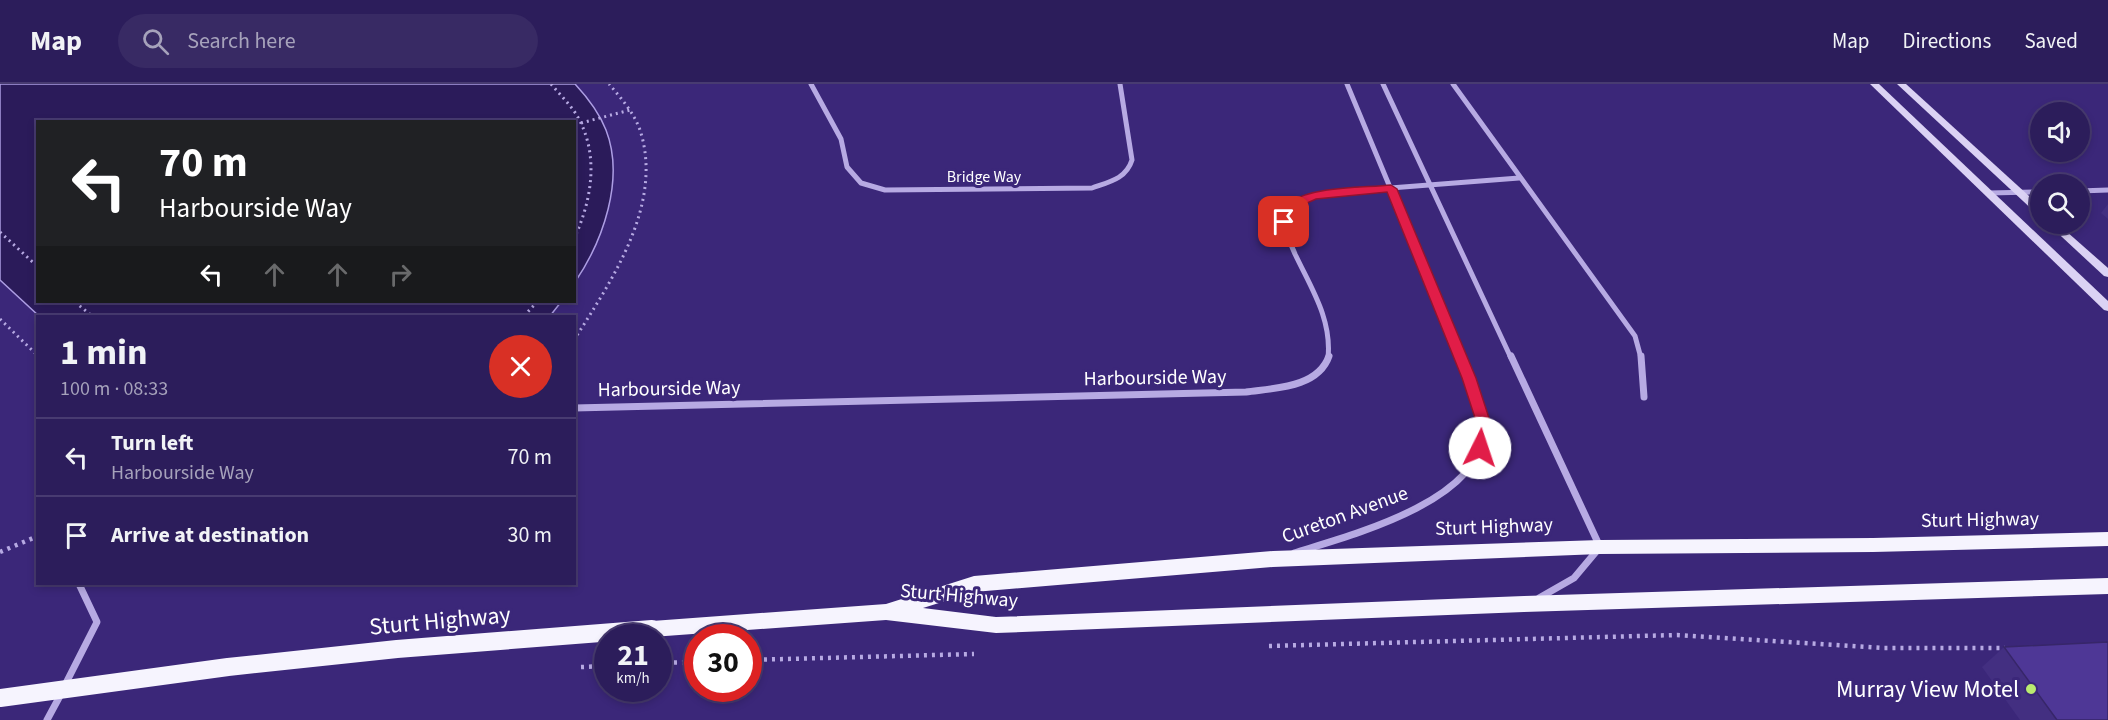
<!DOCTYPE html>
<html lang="en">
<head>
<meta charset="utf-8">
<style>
	body { margin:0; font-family:"Source Sans 3",sans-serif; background:#382a64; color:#f1f3f6; height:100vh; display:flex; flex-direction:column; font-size:22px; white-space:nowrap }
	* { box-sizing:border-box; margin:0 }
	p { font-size:20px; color:#a6a2bb }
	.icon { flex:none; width:33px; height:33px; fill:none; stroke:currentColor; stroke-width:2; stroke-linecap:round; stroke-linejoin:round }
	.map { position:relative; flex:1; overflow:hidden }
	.panel { position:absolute; left:36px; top:231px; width:540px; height:270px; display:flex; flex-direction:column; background:#2c1d5b; border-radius:0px; box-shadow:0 3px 9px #0003,0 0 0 2px #483b71 }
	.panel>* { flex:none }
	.banner { position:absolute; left:36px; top:36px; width:540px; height:183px; border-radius:0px; box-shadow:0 3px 9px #0003,0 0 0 2px #483b71; background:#202124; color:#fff; overflow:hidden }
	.controls { position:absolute; left:2030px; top:18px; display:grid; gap:12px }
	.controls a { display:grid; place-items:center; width:60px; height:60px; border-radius:50%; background:#2c1d5b; box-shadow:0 3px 9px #0003,0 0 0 2px #483b71; font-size:30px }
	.speed { position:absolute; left:594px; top:540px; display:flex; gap:12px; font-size:30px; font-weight:700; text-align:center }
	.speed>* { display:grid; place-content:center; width:78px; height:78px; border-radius:50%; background:#2c1d5b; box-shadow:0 3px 9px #0003,0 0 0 2px #483b71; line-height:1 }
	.speed small { font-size:15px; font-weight:400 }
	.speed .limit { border:9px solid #d22; background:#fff; color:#111 }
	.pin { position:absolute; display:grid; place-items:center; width:51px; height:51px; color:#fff; margin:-26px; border-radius:12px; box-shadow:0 3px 9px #0006 }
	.me { position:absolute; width:66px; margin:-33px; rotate:4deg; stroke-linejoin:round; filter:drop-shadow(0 0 4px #0008) }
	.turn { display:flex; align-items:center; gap:21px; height:126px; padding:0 24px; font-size:27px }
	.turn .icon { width:78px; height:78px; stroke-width:2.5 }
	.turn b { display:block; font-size:42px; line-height:51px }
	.lanes { display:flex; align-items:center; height:57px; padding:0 24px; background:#0003; justify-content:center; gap:30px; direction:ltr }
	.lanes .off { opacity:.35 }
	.round { display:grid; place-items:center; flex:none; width:63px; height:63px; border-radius:32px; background:#382a64 }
	.summary { display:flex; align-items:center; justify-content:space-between; height:102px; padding:0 24px }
	h1 { font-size:36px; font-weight:700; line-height:45px }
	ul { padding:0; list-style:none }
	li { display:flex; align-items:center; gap:18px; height:78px; padding:0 24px; border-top:2px solid #483b71 }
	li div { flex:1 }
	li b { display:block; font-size:22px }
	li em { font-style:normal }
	header { display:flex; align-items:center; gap:36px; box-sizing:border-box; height:84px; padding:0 30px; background:#2c1d5b; border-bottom:2px solid #483b71 }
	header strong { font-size:28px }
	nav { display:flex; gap:33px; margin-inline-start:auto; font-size:21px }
	.search { width:420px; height:54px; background:#382a64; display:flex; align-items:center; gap:15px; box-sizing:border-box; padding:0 21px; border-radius:33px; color:#a6a2bb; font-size:22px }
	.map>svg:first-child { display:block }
	.water { fill:#2b1b5a; stroke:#ad9ee4; stroke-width:1.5 }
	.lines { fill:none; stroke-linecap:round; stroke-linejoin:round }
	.path-far1 { stroke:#b7aae3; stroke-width:3; stroke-dasharray:2 4; stroke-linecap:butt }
	.path { stroke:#b7aae3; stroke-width:4.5; stroke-dasharray:3 5; stroke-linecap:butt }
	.minor-far1 { stroke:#b7aae3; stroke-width:5 }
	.minor { stroke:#b7aae3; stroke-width:7 }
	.secondary { fill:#dbd2f4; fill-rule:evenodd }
	.trunk { fill:#f6f4fe; fill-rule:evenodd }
	.trunk-bridge { stroke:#f6f4fe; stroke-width:18 }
	.wall { fill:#432f81 }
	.building { fill:#4e3796; stroke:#372669; stroke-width:1.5 }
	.route { fill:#e11d48; stroke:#92132f; stroke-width:1.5 }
	.poi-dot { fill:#baeb70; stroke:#3b2779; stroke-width:2 }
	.labels { text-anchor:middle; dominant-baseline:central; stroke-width:6; stroke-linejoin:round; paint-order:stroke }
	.far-street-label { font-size:16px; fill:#fff; stroke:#3b2779 }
	.street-label { font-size:20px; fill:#fff; stroke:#3b2779 }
	.near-street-label { font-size:24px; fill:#fff; stroke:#3b2779 }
	.near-poi-label { font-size:24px; fill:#fff; stroke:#3b2779; text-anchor:end }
</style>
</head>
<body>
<header>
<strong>Map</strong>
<div class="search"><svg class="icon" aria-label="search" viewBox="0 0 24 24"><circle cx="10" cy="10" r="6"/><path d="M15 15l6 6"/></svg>Search here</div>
<nav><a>Map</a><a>Directions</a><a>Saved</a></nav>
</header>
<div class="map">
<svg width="2108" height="636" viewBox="0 0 2108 636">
	<rect width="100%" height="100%" fill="#3b2779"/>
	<path class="water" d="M0,0H575C588,14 599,28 606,46C625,95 603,157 575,198L574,38H38V218H561L550,232H39L0,196Z"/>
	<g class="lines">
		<g class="path-far1">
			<path d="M551,0C561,12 573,23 580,37C599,75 591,118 574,155"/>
			<path d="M581,39L630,26"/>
			<path d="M0,148L38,183"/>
			<path d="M75,218L92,232"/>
			<path d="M524,232L537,218"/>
			<path d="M0,235L38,272"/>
			<path d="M574,256C612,196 664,120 640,46C634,29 621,14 609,0"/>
		</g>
		<g class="path">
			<path d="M0,468L38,452"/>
			<path d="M1269,562L1677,551L1883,564H2005"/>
			<path d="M748,576L974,570"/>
			<path d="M658,579L698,578"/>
			<path d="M581,583L608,582"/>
		</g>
		<g class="minor-far1">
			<path d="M811,0L841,55L847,83L861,99L885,106L1092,104C1109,98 1126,95 1132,76L1120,0"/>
			<path d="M1347,0L1461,274"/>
			<path d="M1383,0L1511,274"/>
			<path d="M1453,0L1635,252L1641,274"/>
			<path d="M2079,107L2108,106"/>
			<path d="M1989,109L2040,108"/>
			<path d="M1328,274C1332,235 1311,204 1295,170C1291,160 1285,150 1285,139C1285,118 1309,112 1326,109L1519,94"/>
		</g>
		<g class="minor">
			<path d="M1511,272L1600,463L1574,494L1539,514"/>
			<path d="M1641,272L1644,313"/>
			<path d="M574,324L1246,308C1274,304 1318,304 1329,272"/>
			<path d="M1294,469C1348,452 1477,419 1483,351C1485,324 1470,296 1460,272"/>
			<path d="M65,601L97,538L79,500"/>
			<path d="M47,636L61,610"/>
		</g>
		<g class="secondary">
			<path d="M1870,0H1879L2108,217V227L2104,226Z"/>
			<path d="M1897,0H1906L2040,122V130L2036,129Z"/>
			<path d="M2048,140H2058L2108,184V193L2104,192Z"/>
		</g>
		<path class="trunk" d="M2108,448V462L1873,468L1600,470L1273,483L974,508L923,524L996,533L1524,512L2108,494V510L1524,528L996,549L886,536L652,553L645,551L642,545L645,539L652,537L886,520L974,492L1273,467L1600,456L1873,454Z"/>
		<path class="trunk-bridge" d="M0,614L228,583L397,565L652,545"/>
	</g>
	<g class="wall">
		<path d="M2108,120V135L2101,129Z"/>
		<path d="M2004,563L2108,636H2020L1982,583Z"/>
	</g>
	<path class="building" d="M2108,558V636H2057L2004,563Z"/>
	<path class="route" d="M1391,101L1397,105L1476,294L1489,334L1490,355L1485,368H1475L1473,364L1476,355L1475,334L1462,294L1387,108L1316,115L1298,123L1288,140L1284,141L1278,138C1281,130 1283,123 1290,118C1314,102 1363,104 1391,101Z"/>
	<circle class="poi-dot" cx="2031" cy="605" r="6"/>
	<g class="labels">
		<g class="far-street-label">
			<text x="984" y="93">Bridge Way</text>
		</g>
		<g class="street-label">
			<text transform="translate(1155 294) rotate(-1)">Harbourside Way</text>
			<text transform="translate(669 305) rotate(-1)">Harbourside Way</text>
			<text transform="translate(1345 431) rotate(-20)">Cureton Avenue</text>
			<text transform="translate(1980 436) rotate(-1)">Sturt Highway</text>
			<text transform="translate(1494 443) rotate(-2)">Sturt Highway</text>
			<text transform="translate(959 512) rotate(5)">Sturt Highway</text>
		</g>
		<g class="near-street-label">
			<text transform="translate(440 537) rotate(-5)">Sturt Highway</text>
		</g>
		<g class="near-poi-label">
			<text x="2019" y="605">Murray View Motel</text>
		</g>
	</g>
</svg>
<div class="controls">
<a><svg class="icon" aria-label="sound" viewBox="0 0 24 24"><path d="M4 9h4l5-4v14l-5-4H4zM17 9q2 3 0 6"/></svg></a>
<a><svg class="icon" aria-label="search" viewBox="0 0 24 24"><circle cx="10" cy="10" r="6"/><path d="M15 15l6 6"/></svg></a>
</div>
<div class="speed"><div>21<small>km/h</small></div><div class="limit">30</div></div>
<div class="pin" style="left:1284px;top:138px;background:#d93025"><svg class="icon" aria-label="arrive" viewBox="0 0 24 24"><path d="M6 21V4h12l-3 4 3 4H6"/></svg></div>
<svg class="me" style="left:1480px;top:364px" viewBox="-20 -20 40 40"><circle r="19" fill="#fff"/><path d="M0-13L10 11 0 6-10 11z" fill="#e11d48"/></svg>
<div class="banner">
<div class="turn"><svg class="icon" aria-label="left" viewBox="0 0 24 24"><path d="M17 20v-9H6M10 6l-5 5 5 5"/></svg><div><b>70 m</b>Harbourside Way</div></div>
<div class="lanes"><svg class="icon" aria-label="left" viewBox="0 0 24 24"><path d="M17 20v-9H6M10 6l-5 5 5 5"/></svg><svg class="icon off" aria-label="ahead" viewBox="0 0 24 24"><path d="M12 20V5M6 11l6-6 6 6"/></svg><svg class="icon off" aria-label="ahead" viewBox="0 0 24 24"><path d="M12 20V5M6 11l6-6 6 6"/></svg><svg class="icon off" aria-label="right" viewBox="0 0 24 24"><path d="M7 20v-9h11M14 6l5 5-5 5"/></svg></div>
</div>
<section class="panel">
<div class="summary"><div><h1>1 min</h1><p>100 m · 08:33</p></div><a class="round" style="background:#d93025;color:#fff"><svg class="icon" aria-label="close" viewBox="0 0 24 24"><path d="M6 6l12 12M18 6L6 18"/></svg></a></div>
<ul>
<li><svg class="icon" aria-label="left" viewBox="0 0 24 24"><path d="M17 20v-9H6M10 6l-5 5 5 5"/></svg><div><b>Turn left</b><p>Harbourside Way</p></div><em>70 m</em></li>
<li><svg class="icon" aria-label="arrive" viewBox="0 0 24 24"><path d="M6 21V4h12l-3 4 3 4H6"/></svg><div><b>Arrive at destination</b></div><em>30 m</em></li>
</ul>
</section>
</div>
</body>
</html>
